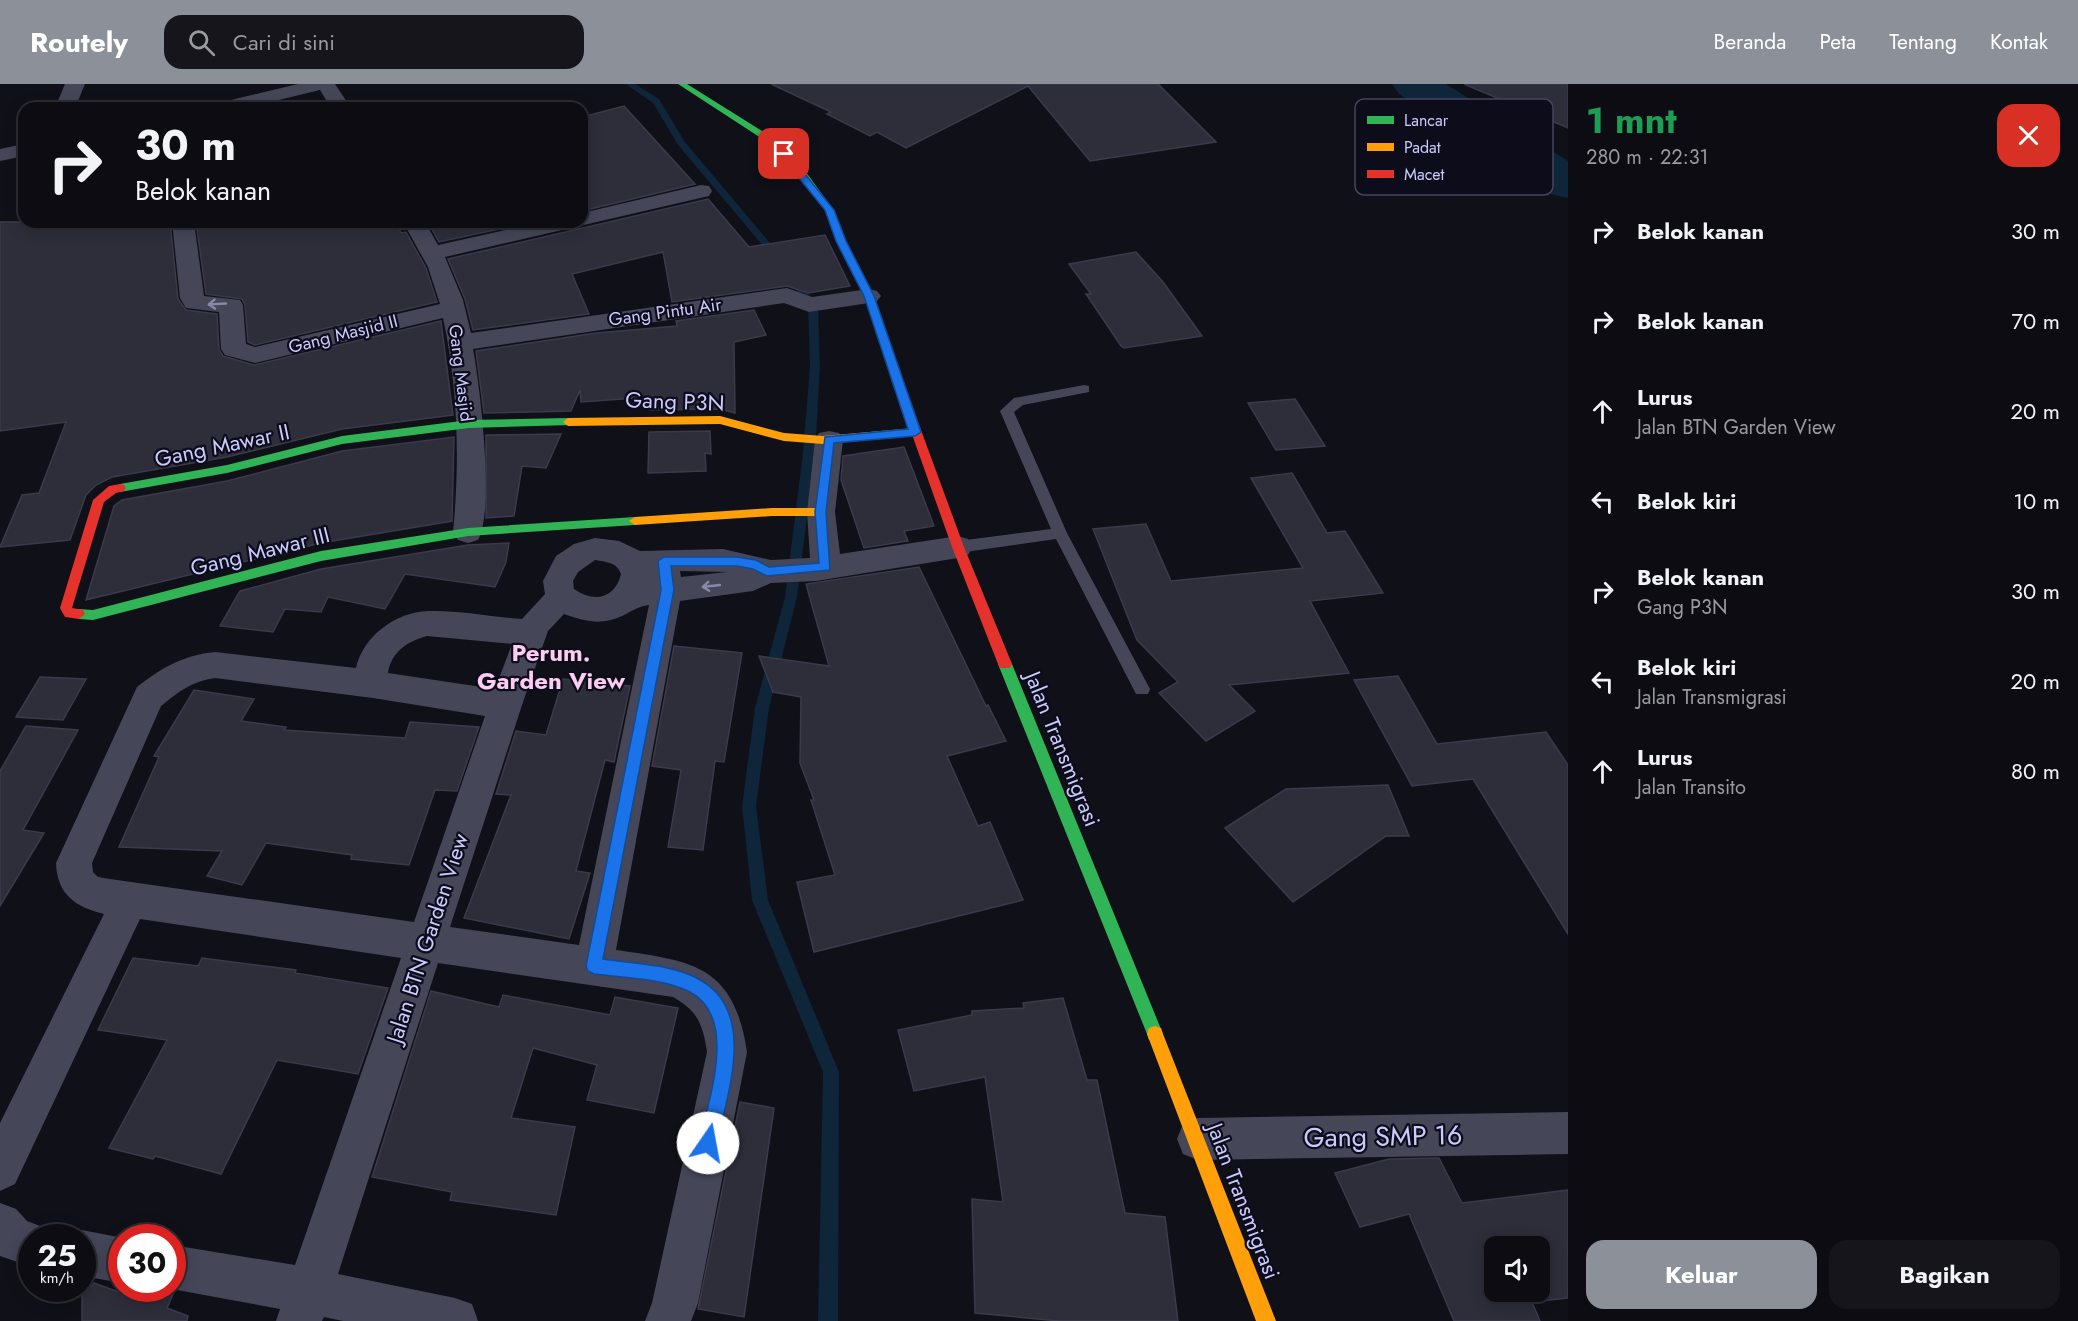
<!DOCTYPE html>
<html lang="id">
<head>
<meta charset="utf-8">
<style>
	body { margin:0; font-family:Jost,sans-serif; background:#15151b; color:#f1f3f6; height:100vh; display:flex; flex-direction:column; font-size:22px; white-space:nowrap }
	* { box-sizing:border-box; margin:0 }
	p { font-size:20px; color:#9a9b9f }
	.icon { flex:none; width:33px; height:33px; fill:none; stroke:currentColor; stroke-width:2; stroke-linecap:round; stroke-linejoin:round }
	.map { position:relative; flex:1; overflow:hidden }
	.panel { display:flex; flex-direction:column; background:#0c0c12; width:510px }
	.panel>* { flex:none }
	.banner { position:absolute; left:18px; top:18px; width:570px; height:126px; border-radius:18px; box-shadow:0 3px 15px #0003,0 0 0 2px #2c2c32; background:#0c0c12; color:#f1f3f6; overflow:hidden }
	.tools { position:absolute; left:1484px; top:1152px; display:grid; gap:12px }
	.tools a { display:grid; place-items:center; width:66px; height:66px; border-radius:12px; background:#0c0c12; box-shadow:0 3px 15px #0003,0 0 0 2px #2c2c32; font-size:30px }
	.speed { position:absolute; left:18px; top:1140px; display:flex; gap:12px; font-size:30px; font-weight:700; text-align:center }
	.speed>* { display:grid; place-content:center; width:78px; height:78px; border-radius:50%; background:#0c0c12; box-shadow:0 3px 15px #0003,0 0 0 2px #2c2c32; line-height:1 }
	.speed small { font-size:15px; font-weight:400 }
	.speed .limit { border:9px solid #d22; background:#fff; color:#111 }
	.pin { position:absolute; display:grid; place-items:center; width:51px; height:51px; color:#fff; margin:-26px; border-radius:12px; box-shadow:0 3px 9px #0006 }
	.me { position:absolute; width:66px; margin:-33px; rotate:12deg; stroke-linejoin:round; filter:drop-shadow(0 0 4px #0008) }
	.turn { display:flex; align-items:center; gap:21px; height:126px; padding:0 18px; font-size:27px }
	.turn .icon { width:78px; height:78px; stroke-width:2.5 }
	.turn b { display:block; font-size:42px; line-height:51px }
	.round { display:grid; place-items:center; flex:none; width:63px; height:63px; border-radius:18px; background:#15151b }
	.overview { display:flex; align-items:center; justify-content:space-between; height:102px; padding:0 18px }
	h1 { font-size:36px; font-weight:700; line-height:45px; color:#1e9e55 }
	.button { display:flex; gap:12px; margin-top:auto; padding:12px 18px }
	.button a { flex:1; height:69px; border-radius:18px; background:#8c9099; color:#fff; font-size:24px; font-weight:700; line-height:69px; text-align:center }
	.button a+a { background:#15151b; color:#f1f3f6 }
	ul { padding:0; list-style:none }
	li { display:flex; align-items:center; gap:18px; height:90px; padding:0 18px }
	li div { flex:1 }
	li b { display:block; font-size:22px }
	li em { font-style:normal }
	header { display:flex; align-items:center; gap:36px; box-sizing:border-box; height:84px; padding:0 30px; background:#8c9099; color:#fff }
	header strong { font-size:28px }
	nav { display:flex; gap:33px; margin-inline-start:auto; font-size:21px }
	.search { width:420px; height:54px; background:#15151b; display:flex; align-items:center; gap:15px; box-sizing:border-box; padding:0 21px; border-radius:18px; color:#9a9b9f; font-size:22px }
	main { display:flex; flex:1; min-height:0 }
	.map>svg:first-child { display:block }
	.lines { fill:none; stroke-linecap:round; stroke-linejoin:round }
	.stream { fill:#0e253a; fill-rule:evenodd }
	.river { fill:#0e253a; fill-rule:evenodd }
	.building { fill:#2d2e3a; stroke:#3b3a4c; stroke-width:1.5; fill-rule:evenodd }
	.lane { fill:#454658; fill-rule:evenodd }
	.street { fill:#454658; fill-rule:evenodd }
	.fast { fill:#30b455; fill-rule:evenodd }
	.slow { fill:#ff9f0a; fill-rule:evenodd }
	.jam { fill:#e5322d; fill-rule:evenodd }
	.oneway { stroke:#88a }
	.route { fill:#1a73e8; stroke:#114b97; stroke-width:1.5 }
	.labels { text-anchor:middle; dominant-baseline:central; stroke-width:4.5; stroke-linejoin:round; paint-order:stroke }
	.far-street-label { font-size:18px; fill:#cacbfc; stroke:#0d0c1b }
	.street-label { font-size:22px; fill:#cacbfc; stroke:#0d0c1b }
	.neighbourhood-label { font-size:24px; font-weight:bold; fill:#fcccf1; stroke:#0d0c1b }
	.near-street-label { font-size:27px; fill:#cacbfc; stroke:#0d0c1b }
	.key { fill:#0d0c1b; stroke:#46455e; stroke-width:1.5 }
	.key-label { font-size:16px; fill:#cacbfc }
</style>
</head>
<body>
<header>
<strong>Routely</strong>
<div class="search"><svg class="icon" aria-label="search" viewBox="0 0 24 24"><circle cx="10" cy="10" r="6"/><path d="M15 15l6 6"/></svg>Cari di sini</div>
<nav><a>Beranda</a><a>Peta</a><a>Tentang</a><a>Kontak</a></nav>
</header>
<main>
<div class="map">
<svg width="1568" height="1237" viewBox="0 0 1568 1237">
	<rect width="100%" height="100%" fill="#101018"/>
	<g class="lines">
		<g class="stream">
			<path d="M626,0H635L659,15L685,58L780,171V175H774L678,61L653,19Z"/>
			<path d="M792,191L795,192L818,222L820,282L815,369L797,513L769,624L756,722L768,816L839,988L838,1237H818L823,988L752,816L742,722L755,624L785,513L803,369L810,282L808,222L787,194Z"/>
		</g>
		<path class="river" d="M1392,0H1446L1568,77V114L1550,110L1399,10Z"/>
	</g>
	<g class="building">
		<path d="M771,0H1158L1216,58L1090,77L1028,2L906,64L877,48L870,52L827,30L831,28Z"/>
		<path d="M1464,0H1568V44Z"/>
		<path d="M624,22L695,100L582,127V33Z"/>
		<path d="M708,115L749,163L825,151L850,202L808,209L787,202L672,218L663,168L572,190L589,230L473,246L465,215L448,175Z"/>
		<path d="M0,138H170L178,215L186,226L217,230L219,265L223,272L254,281L441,237L453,331L342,345L227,373L112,393L96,401L86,411L70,456L0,463L22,411L39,409L66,338L0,347Z"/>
		<path d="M196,138H397L401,149L406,148L426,184L437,218L255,261L248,258L245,221L242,215L206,210Z"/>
		<path d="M444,138H532L439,158L430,142Z"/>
		<path d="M1136,168L1163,198L1202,252L1124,264L1121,262L1086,210H1091L1069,180Z"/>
		<path d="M754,226L766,251L734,258L735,329L720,325L650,326V313L581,318L580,306L571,327L484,329L476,267L596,249L677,242L676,237Z"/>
		<path d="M1295,315L1325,362L1276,366L1248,319Z"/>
		<path d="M710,347L711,370L705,369L706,387L648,389L649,348Z"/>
		<path d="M561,350L546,384L522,382L514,432L486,434V351Z"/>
		<path d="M454,353L452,437L321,459L86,516L114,422L122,416L227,397L342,367Z"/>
		<path d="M904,363L934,442L904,447L908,457L864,464L841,396L843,372Z"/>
		<path d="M1292,389L1327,449L1345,447L1383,509L1310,517L1349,589L1229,601L1255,627L1206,657L1159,609L1178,598L1137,556L1093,445L1146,440L1171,497L1303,484L1251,394Z"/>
		<path d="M509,459L506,478L495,503L405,490L385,525L328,513L321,528L285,525L273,548L220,542L240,507L321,485L468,461Z"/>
		<path d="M919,483L986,622L988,621L1006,657L947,672L978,742L990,738L1023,816L814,868L797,798L835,791L811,716H814L800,679L801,613L773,608L759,572L829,582L806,500Z"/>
		<path d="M674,562L742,569L724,678L715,677L703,766L668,763L681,686L652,682Z"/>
		<path d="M1398,592L1437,660L1546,648L1568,681V850L1473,695L1412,702L1354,596Z"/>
		<path d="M40,593L86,595L63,636L16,633Z"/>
		<path d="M563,595L630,602L614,678L605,676L576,787L590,789L569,855L464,834L511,711L496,710L516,647L546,651Z"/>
		<path d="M194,606L254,615L241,637L286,643L284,646L405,654L410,638L479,643L457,707L435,706L409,781L351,775L352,771L266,759L242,801L207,792L222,767L119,763L159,673L154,672Z"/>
		<path d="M26,642L78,646L23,746L44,749L0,822V687Z"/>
		<path d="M1388,701L1409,752H1386L1293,818L1225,744L1286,705Z"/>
		<path d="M133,874L198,882L202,874L296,886L295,889L388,904L358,990L277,976L221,1090L155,1072L153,1075L109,1064L167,956L98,946Z"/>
		<path d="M431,907L499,923L503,911L610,931L615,913L678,924L654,1029L587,1016L597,981L533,964L511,1034L575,1043L556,1131L450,1116L452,1108L372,1093Z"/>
		<path d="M1063,914L1087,996H1097L1125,1129L1165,1133L1178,1237H1059L975,1229L972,1115L1003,1118L985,993L914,1007L898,946L972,931V927L1024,924L1023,919Z"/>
		<path d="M740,1018L774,1024L744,1233L698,1225Z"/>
		<path d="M1439,1074L1462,1119L1568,1106V1214L1532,1218L1540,1237H1454L1409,1130L1360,1143L1335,1089L1389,1075ZM1494,1162H1539V1208H1494Z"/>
		<path d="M94,1199L119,1208L122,1203L164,1204L174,1208L167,1224L188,1232L187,1237H82V1200L92,1202Z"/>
	</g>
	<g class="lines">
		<path class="lane" d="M1084,301L1089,302V308L1023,321L1014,328L1067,449L1150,605L1148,610H1136L1056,455L958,469L951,463L958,457L1051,445L1000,327L1014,314Z"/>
		<g class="street">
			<path d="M65,0H85L75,24H55Z"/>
			<path d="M298,0H335L351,24H331L320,6L246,24H211L214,20Z"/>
			<path d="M24,60V72L0,77V65Z"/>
			<path d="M701,101L709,102L712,107L709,112L445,173L463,216L471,249L787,204L812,213L869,205L877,207L881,212L877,217L869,219L809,228L784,219L473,265C480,302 495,426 478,456L468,459L458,456L453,448C460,377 458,303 443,234L255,279L225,271L221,265L219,228L186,224L180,214L172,138H194L204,212L240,216L243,221L246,260L255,263L440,220L428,183L403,138H425L438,161L542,138H582V129Z"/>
			<path d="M829,347L839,349L843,356L835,428L840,470L958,452L968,455L973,463L968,471L958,474L816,497L771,499L753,507L680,517L616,866C693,877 734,881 747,968L698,1219L691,1237H645L652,1219L707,968C703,941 698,927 673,913L438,879L338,1190L455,1214L472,1220L478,1237H343L324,1233L322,1237H276L280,1225L166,1204H172V1161L295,1181L401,874L140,835L15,1100L0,1107V1039L104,830C75,823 57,810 56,779L137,603C161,584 184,571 215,568L356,584C363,552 396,528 428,527C459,526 492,533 522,535L545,510L543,497L556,472L574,460L595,454L619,457L640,467L723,465L771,476L810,474L807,428L815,356L819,349ZM595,476C606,478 617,478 621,490C615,515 594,519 574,505L573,497L578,488ZM680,487L727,488L681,493ZM649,521L579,861L450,843L522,621L548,547L564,530C584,537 601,542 622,532C632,527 637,523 649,521ZM427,552L512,560L495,605L388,589C391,568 408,557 427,552ZM215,594L373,614L485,632L414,838L110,795L98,793L93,788L92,779L161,622C178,608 192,597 215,594Z"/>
			<path d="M1568,1028V1070L1198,1076L1183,1070L1177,1055L1183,1040L1198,1034Z"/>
			<path d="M0,1119L16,1125L27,1137L48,1145L51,1154H32V1183L0,1172Z"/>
			<path d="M82,1146L123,1154L122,1199L82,1192V1154H66Z"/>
		</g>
		<g class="fast">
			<path d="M678,0H687L767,50L806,88L832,124L846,157L874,212L903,297L902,299L898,300L893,297L864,212L836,157L825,126L800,92L761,54Z"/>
			<path d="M568,334L572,335V341L469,344L342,360L227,389L120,408L114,404L120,400L227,381L342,352L469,336Z"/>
			<path d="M635,433L641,437L635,441L468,452L321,477L93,536L79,535L73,530L79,525L93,526L321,467L468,444Z"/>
			<path d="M1005,575L1010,576L1012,580L1163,950L1161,956L1155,958L1149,956L1147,950L998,580L1000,576Z"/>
		</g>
		<g class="slow">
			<path d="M720,332L784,349L823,352L915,344L921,348L915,352L823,360L784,357L720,340L568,342L563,338L568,334Z"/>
			<path d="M772,424H821L827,428L821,432H772L635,441L629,437L635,433Z"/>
			<path d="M1155,942L1161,944L1163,950L1276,1237H1256L1147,950L1149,944Z"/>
		</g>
		<g class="jam">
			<path d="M898,294L903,297L964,463L1012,580L1010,584H1000L998,580L952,463L893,297Z"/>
			<path d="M120,400L124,401L126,404L124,407L116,409L104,418L72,524L83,526L85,530L79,535L65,533L60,524L93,416L109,402Z"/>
		</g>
	</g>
	<defs><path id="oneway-shaft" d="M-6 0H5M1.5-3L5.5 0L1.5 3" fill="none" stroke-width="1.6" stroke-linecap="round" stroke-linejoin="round" transform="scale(1.5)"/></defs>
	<g class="oneway">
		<use href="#oneway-shaft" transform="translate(217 220) rotate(177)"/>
		<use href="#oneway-shaft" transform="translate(711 502) rotate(174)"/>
	</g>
	<path class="route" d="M781,68H787L834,126L846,157L874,212L921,348L915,352L834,359L826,428L830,486L767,492L753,485L737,482H671L674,506L603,875C635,880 674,880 702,897C757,930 727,1011 717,1059L714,1065L708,1068L702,1065L699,1059C708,1017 739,934 690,908C663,894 624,894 594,890L588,887L586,882L661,506L658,477L664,473H737L756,476L769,483L819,479L815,428L825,353L908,345L864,212L836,157L825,126L781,72Z"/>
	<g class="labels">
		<g class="far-street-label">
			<text transform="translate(665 228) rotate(-8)">Gang Pintu Air</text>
			<text transform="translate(343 250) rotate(-14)">Gang Masjid II</text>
			<text transform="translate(461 289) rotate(83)">Gang Masjid</text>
		</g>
		<g class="street-label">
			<text transform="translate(675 317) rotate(2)">Gang P3N</text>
			<text transform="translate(222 361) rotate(-12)">Gang Mawar II</text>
			<text transform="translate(260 467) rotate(-14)">Gang Mawar III</text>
			<text transform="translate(1063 665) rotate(68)">Jalan Transmigrasi</text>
			<text transform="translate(427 854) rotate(-72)">Jalan BTN Garden View</text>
			<text transform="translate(1244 1117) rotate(69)">Jalan Transmigrasi</text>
		</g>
		<g class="neighbourhood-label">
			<text x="551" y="568">Perum.<tspan x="551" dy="28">Garden View</tspan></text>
		</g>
		<g class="near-street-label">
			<text transform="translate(1383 1052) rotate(-1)">Gang SMP 16</text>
		</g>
	</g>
	<rect x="1355" y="15" width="198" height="96" rx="9" class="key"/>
	<rect x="1367" y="32" width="27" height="8" fill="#30b455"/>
	<rect x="1367" y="59" width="27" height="8" fill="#ff9f0a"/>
	<rect x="1367" y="86" width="27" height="8" fill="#e5322d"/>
	<g class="key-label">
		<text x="1404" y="42">Lancar</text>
		<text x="1404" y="69">Padat</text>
		<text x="1404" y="96">Macet</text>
	</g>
</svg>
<div class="tools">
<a><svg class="icon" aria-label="sound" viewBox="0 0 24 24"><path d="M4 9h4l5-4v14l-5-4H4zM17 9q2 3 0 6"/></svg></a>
</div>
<div class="speed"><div>25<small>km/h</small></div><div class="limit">30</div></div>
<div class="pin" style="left:784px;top:70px;background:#d93025"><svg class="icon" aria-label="arrive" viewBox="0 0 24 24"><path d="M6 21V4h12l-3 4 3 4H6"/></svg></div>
<svg class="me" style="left:708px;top:1059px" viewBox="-20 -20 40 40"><circle r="19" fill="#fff"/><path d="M0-13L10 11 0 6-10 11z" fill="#1a73e8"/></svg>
<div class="banner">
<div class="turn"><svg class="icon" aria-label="right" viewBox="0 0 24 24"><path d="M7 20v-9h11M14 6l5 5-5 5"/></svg><div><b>30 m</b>Belok kanan</div></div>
</div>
</div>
<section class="panel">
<div class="overview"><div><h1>1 mnt</h1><p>280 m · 22:31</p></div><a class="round" style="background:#d93025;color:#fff"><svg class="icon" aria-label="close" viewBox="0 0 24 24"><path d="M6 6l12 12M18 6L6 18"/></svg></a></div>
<ul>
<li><svg class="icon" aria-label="right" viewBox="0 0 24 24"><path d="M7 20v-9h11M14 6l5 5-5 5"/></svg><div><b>Belok kanan</b></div><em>30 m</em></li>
<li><svg class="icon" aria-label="right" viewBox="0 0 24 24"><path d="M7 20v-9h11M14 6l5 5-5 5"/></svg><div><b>Belok kanan</b></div><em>70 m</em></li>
<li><svg class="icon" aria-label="ahead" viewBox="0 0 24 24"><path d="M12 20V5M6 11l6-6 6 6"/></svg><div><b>Lurus</b><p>Jalan BTN Garden View</p></div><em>20 m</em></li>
<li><svg class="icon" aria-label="left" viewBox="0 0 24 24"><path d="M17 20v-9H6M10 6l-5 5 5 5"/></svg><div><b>Belok kiri</b></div><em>10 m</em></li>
<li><svg class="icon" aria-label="right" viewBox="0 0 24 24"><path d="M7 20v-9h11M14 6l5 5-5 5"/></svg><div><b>Belok kanan</b><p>Gang P3N</p></div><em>30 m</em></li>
<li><svg class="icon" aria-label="left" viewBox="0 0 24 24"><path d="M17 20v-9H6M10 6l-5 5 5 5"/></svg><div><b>Belok kiri</b><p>Jalan Transmigrasi</p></div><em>20 m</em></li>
<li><svg class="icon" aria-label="ahead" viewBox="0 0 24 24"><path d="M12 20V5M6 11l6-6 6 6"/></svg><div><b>Lurus</b><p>Jalan Transito</p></div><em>80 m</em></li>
</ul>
<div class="button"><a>Keluar</a><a>Bagikan</a></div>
</section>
</main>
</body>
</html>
